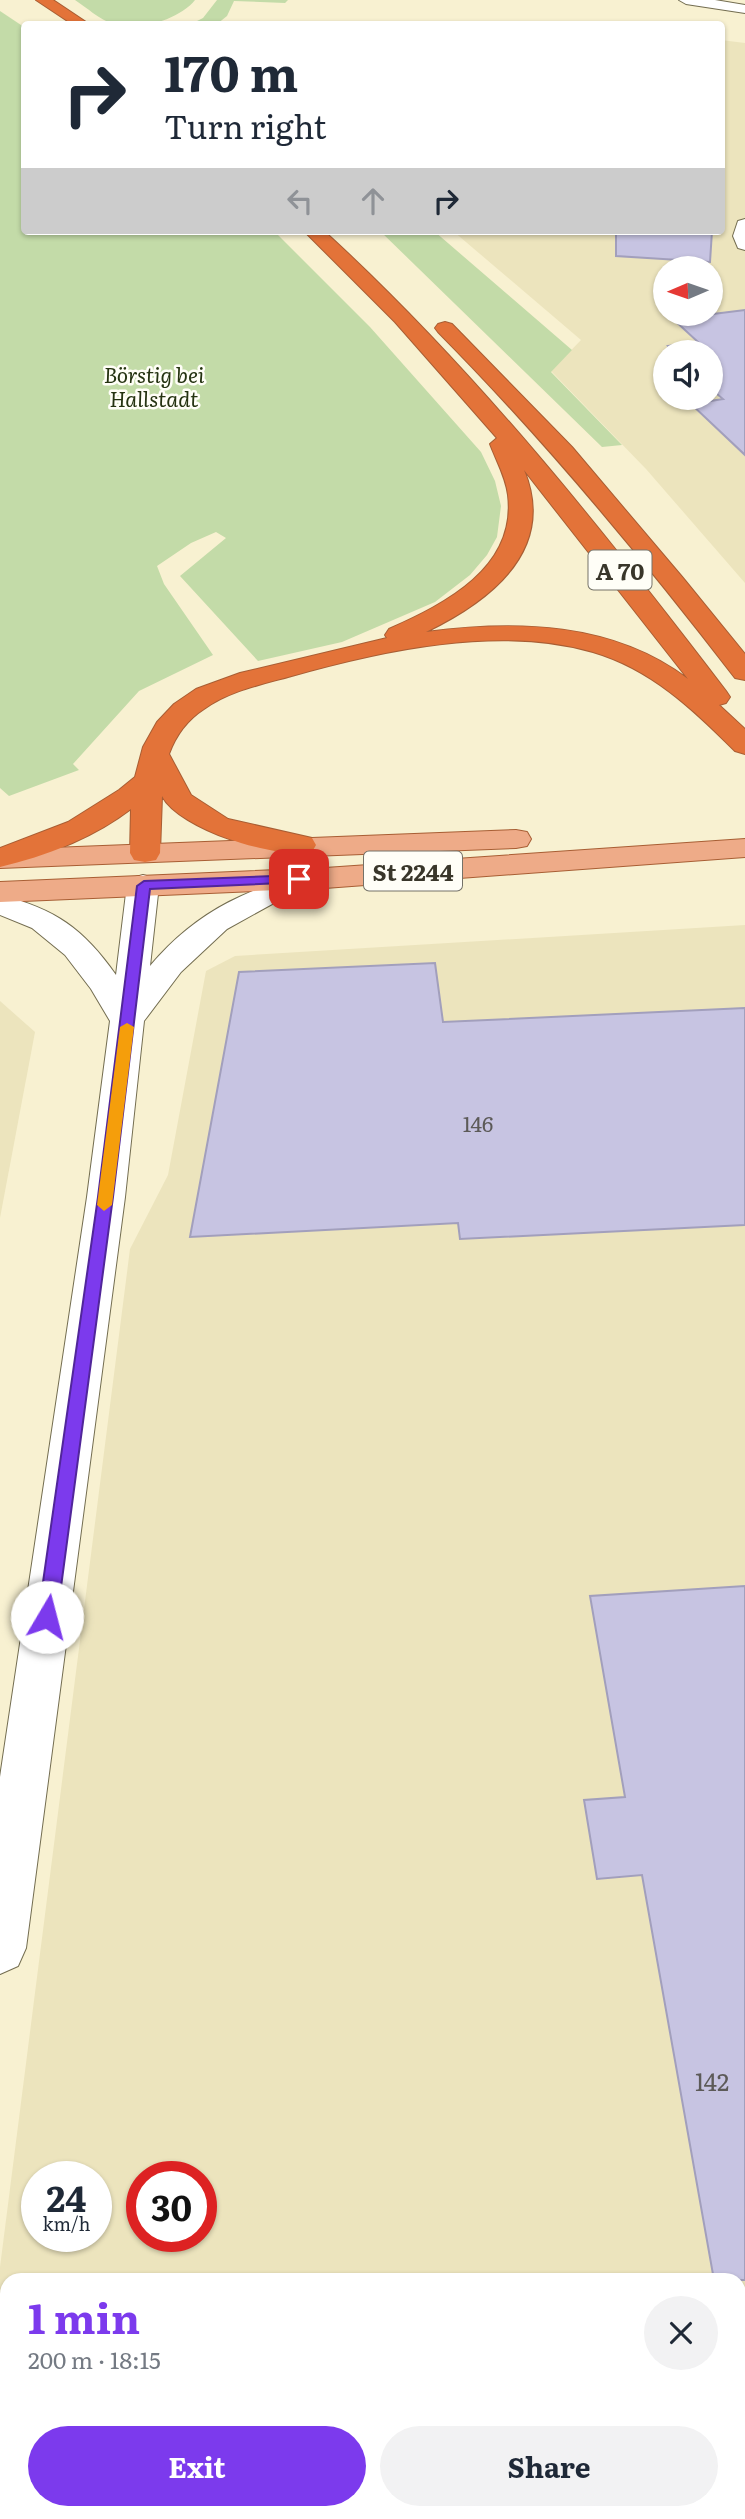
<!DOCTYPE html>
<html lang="en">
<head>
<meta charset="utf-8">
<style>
	body { margin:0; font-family:Literata,serif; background:#f2f2f3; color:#1f2937; height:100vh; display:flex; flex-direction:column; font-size:26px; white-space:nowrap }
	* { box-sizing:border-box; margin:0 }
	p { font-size:23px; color:#747a83 }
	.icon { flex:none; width:38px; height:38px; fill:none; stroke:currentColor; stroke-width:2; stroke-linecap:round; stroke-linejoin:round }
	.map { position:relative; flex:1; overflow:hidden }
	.details { position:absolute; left:0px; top:2273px; width:746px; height:247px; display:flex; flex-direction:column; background:#fff; border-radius:21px 21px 0 0; box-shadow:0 2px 5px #0004 }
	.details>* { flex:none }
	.banner { position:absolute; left:21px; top:21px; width:704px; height:214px; border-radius:7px; box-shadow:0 2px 5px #0004; background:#fff; color:#1f2937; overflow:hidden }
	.needle { width:46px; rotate:268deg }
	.buttons { position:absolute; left:653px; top:256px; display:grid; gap:14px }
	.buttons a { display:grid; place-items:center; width:70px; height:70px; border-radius:50%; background:#fff; box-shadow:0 2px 5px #0004; font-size:35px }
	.speed { position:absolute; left:21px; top:2161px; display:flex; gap:14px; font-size:35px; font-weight:700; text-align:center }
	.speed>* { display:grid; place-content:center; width:91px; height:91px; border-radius:50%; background:#fff; box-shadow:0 2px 5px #0004; line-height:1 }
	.speed small { font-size:18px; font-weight:400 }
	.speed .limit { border:10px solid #d22; background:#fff; color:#111 }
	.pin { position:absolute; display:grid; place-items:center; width:60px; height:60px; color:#fff; margin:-30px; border-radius:14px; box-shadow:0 4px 10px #0006 }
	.me { position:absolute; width:77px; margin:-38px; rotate:8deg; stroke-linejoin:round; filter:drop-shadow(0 0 5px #0008) }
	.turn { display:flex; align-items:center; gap:24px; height:147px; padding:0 28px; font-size:32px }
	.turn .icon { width:91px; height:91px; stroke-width:2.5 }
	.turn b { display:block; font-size:49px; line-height:60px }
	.lanes { display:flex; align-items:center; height:66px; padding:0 28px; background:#0003; justify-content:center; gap:35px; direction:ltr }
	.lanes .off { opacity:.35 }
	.round { display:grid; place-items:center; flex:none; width:74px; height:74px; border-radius:37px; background:#f2f2f3 }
	.summary { display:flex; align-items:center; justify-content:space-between; height:119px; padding:0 28px }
	h1 { font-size:42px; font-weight:700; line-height:52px; color:#7c3aed }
	.action { display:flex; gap:14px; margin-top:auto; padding:14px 28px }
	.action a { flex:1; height:80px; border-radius:42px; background:#7c3aed; color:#fff; font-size:28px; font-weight:700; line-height:80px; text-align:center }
	.action a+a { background:#f2f2f3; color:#1f2937 }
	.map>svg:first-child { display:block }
	.built { fill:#ece4bd; fill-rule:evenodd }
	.green { fill:#c3dba8 }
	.building { fill:#c7c4e2; stroke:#a29fbc; stroke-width:2 }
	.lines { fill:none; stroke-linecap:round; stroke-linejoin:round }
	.minor-casing { stroke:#736d50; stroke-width:2 }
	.major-casing { stroke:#a85e34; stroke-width:2 }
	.highway-casing { stroke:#a85e34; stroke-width:2 }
	.minor { fill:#fff; fill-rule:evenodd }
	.major { fill:#eeab88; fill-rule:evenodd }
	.highway { fill:#e37339; fill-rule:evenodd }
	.route { fill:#7c3aed; stroke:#51269a; stroke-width:2 }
	.slow { fill:#f59e0b }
	.labels { text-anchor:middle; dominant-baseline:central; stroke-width:5; stroke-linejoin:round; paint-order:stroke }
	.far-park-label { font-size:21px; font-style:italic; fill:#253311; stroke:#fffef7 }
	.number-label { font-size:21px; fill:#5c5a58 }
	.shield { fill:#fffef7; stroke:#747268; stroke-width:2 }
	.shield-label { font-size:23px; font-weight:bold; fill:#39362a }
	.near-number-label { font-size:24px; fill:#5c5a58 }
</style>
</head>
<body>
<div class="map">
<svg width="745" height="2519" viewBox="0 0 745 2519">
	<rect width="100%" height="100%" fill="#f8f1d1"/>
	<g class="built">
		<path d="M721,40L745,43V583L646,469L551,371L581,340L453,231H721ZM665,268H710V313H665ZM665,352H710V397H665Z"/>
		<path d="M745,925V2519H0V2267L130,1249L168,1175L206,971L235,956ZM37,2177H96V2236H37ZM142,2177H201V2236H142ZM7,2280H738V2513H7Z"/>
		<path d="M0,1001L35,1032L0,1218Z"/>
	</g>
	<g class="green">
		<path d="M75,0H195C179,20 137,32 113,24C100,20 86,7 75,0Z"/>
		<path d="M217,0H288L285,3L234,1L227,16L217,24H191L203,18Z"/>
		<path d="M0,11L24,27V231H274L370,327L481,452L495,481L501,506L497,537L487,555L470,575L435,602L342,642L258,661L180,576L226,538L216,532L191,543L157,566L164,584L213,655L139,691L73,764L79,770L9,796L0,788Z"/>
		<path d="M380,231H434L572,350L551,372L622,445L602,447Z"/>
	</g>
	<g class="building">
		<path d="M616,231H712L710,262L616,256Z"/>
		<path d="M745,310V455L691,404L723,399L710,388V352H673L668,346L698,342L673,319Z"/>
		<path d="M435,963L443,1022L745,1008V1225L460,1239L458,1223L190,1237L239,972Z"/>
		<path d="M745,1586V2280H714L642,1875L597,1879L584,1800L625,1797L590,1596Z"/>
	</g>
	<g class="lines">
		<g class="minor-casing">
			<g id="minor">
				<path d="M679,0H715L745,5V13L686,4Z"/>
				<path d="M745,219V250L738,248L733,236L738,221Z"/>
				<path d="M325,868L336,871L341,878L336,885L274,903L227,929L181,972L144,1021L125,1197L26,1948L18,1966L0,1974V1777L87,1197L110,1021L91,989L65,955L32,928L0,915V895C55,909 83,928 116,975L127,885L132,878L143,875L154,878L159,885L150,966C200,907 252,887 325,868Z"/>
			</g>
		</g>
		<g class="major-casing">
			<g id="major">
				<path d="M516,830L527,832L531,839L527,846L516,848L0,868V850Z"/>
				<path d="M745,839V857L325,888L0,902V882L325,868Z"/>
			</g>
		</g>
		<g class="highway-casing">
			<g id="highway">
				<path d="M36,0H53L89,24H72Z"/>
				<path d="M304,231H324C474,368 603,530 726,691L730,697L726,703L719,705L745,729V754L735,751C693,709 651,669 593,652C500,624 379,651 288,677C259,685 229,691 204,709C187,720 176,735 169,754L191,795L228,819L312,838L316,845L312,852C277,860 179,829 162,796L160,853L156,860L145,862L134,860L130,853L131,809C93,838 46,856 0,867V848L68,822L119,790L135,777L143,747L157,722L174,704L196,689L240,673L387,638L385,635L389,629C445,604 517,568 508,495C506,477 496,460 490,444L497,438L395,322ZM524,470L688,679C613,622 516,620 426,632C490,601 557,550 524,470Z"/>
				<path d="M445,322L452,324L572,447L683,578L745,654V680L735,678C642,557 545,440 438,332L435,328L438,324Z"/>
			</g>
		</g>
		<use href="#minor" class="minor"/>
		<use href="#major" class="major"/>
		<use href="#highway" class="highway"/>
	</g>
	<path class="route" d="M299,875L306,879L304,882L150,889L113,1197L57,1617L54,1623L47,1625L41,1623L38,1617L98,1197L137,886L144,881Z"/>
	<path class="slow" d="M127,1023L134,1027L112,1205L104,1211L97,1205L120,1027Z"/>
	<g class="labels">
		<g class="far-park-label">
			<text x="154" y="373">Börstig bei<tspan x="154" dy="24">Hallstadt</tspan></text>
		</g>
		<g class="number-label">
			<text x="478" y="1122">146</text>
		</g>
		<g class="shield">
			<rect x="588.5" y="550.5" width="63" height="39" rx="5"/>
			<rect x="364" y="851.5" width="98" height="39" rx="5"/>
		</g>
		<g class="shield-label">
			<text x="620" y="570">A 70</text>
			<text x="413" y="871">St 2244</text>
		</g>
		<g class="near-number-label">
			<text x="712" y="2080">142</text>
		</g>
	</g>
</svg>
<div class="buttons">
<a><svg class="needle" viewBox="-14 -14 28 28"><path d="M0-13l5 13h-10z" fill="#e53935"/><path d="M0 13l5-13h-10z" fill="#747a83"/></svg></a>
<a><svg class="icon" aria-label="sound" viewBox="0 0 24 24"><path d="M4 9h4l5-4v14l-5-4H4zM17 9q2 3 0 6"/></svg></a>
</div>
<div class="speed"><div>24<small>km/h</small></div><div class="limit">30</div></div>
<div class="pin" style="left:299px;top:879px;background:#d93025"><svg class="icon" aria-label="arrive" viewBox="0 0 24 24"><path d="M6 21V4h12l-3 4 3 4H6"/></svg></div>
<svg class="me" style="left:47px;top:1617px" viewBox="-20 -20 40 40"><circle r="19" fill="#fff"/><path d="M0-13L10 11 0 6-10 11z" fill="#7c3aed"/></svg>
<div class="banner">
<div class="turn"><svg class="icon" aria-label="right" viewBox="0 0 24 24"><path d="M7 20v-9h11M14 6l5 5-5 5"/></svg><div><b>170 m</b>Turn right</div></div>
<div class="lanes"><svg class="icon off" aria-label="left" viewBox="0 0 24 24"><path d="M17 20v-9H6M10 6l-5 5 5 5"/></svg><svg class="icon off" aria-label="ahead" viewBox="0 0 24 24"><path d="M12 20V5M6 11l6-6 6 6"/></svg><svg class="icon" aria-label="right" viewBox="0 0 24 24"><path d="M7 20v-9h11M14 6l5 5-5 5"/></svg></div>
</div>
<section class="details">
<div class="summary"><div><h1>1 min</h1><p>200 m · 18:15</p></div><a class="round"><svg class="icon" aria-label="close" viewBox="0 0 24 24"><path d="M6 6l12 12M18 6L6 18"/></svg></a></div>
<div class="action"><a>Exit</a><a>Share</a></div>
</section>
</div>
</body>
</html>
